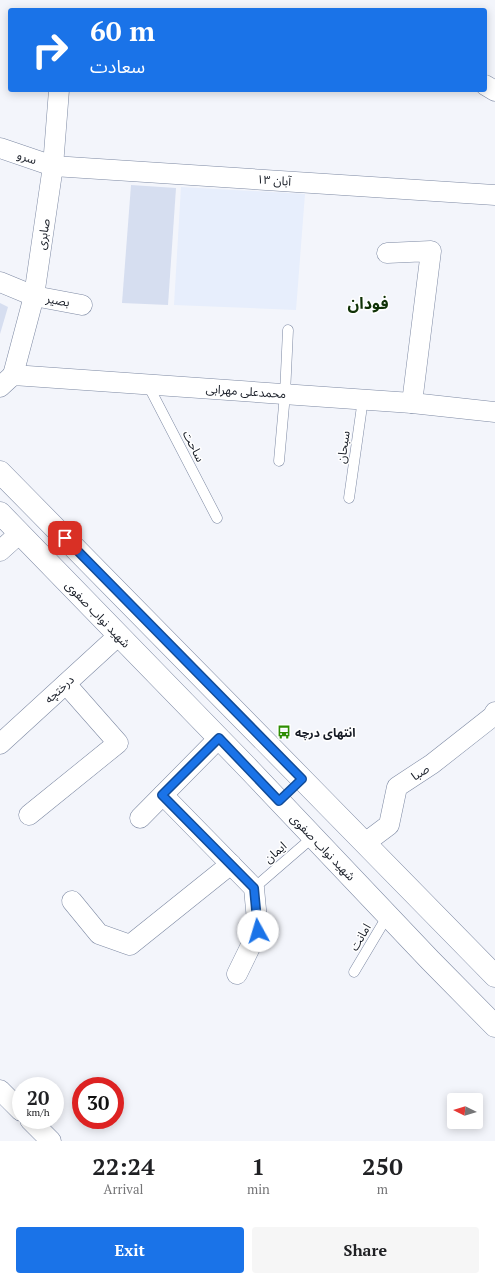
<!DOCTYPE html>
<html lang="en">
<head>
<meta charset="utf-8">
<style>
	body { margin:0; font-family:"PT Serif","Noto Sans Arabic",serif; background:#f6f6f6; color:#202124; height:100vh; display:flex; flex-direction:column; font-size:15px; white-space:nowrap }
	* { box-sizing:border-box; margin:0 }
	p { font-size:13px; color:#757577 }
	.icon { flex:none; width:22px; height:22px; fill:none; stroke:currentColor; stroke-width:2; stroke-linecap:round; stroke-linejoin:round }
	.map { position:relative; height:1141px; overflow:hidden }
	.details { display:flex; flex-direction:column; background:#fff; flex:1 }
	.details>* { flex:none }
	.hud { position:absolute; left:8px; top:8px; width:479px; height:84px; border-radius:4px; box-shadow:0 2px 10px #0003; background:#1a73e8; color:#fff; overflow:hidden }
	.needle { width:26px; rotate:275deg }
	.buttons { position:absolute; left:447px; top:1093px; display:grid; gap:8px }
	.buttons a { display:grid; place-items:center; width:36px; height:36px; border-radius:4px; background:#fff; box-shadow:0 2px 10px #0003; font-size:20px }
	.speed { position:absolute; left:12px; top:1077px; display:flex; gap:8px; font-size:20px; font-weight:700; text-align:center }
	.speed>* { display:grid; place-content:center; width:52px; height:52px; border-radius:50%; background:#fff; box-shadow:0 2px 10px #0003; line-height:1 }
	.speed small { font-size:10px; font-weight:400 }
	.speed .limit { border:6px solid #d22; background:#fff; color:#111 }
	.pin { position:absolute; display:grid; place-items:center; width:34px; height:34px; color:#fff; margin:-17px; border-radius:8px; box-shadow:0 2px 6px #0006 }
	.me { position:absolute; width:44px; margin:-22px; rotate:354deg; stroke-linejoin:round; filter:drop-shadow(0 0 3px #0008) }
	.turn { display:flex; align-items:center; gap:14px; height:84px; padding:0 16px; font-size:18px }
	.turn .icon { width:52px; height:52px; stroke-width:2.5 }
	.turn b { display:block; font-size:28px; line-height:34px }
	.eta { display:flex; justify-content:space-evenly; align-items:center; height:68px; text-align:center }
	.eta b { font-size:24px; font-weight:800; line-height:28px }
	.cta { display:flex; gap:8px; margin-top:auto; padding:8px 16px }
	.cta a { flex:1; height:46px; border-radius:4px; background:#1a73e8; color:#fff; font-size:16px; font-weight:800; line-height:46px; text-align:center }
	.cta a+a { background:#f6f6f6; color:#202124 }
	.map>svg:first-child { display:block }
	.built { fill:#e7eefc }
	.building { fill:#d6def0 }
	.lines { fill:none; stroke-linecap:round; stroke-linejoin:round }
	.lane-casing { stroke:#7d89a3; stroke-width:11 }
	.street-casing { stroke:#7d89a3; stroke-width:21 }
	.secondary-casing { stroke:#7d89a3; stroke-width:23 }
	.lane { stroke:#fff; stroke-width:10 }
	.street { stroke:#fff; stroke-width:20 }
	.secondary { stroke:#fff; stroke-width:22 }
	.route-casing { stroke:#114b97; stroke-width:10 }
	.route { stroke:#1a73e8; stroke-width:7 }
	.labels { text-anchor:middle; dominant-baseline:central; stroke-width:3; stroke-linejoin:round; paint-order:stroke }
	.street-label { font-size:12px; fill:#161b25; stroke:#fff }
	.poi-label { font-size:12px; font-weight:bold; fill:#161b25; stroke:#fff; text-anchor:start }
	.district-label { font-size:16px; font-weight:bold; fill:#103206; stroke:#fff }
</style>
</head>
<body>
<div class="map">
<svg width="495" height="1141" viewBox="0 0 495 1141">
	<rect width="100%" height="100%" fill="#f3f5fb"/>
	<path class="built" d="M181,187L305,194L296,310L174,305Z"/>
	<g class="building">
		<path d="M131,185L176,188L168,305L122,303Z"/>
		<path d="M0,303L8,307L0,334Z"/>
	</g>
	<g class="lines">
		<g class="lane-casing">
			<g id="lane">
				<path d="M148,385L217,518"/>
				<path d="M279,461L285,394L288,330"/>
				<path d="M349,498L363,399"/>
				<path d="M254,888L313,837"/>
				<path d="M354,972L388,915"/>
			</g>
		</g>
		<g class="street-casing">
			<g id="street">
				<path d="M485,85L495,91"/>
				<path d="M0,148L53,166L495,195"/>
				<path d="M387,253L431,251L412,403"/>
				<path d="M0,282L34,296L82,305"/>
				<path d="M13,375L34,296L53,166L59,90"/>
				<path d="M0,387L13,375L412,403L495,412"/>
				<path d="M0,551L20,533"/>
				<path d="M0,744L119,635"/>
				<path d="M163,795L254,888L258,931L237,974"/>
				<path d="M29,815L118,743L66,684"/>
				<path d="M140,818L219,738"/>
				<path d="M365,843L389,825L397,787L432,764L493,716L495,712"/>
				<path d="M72,901L99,934L130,945L231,864"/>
				<path d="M0,1090L21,1111"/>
				<path d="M30,1120L51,1141"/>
			</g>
		</g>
		<g class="secondary-casing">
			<g id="secondary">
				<path d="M0,472L302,779L495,976"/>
				<path d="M0,513L245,765L430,960L495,1026"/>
			</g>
		</g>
		<use href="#lane" class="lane"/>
		<use href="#street" class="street"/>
		<use href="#secondary" class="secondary"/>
	</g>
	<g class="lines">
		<g class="route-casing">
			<path id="route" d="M65,538L302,779L279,801L219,738L162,795L254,888L258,931"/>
		</g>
		<use href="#route" class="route"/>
	</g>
	<defs>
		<g id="bus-bare" transform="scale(1.08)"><path d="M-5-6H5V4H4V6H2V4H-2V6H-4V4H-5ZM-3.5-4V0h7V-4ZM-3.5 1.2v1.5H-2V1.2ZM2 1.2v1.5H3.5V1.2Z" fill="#2e8e02" stroke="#fff" stroke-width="2.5" paint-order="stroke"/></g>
	</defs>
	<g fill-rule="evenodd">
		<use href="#bus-bare" x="284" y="732"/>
	</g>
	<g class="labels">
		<g class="street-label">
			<text transform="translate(27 157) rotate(18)">سرو</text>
			<text transform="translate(274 180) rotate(4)">۱۳ آبان</text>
			<text transform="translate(43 234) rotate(-81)">صابری</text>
			<text transform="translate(58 300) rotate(10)">بصیر</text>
			<text transform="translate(246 391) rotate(4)">محمدعلی مهرابی</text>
			<text transform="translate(194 446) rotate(63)">ساحت</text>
			<text transform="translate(343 447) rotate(-82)">سبحان</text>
			<text transform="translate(98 614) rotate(46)">شهید نواب صفوی</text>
			<text transform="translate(59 689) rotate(-42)">درختچه</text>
			<text transform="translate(420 772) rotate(-34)">صبا</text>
			<text transform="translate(323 847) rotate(46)">شهید نواب صفوی</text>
			<text transform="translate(275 852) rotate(-41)">ایمان</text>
			<text transform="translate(360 937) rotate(-59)">امانت</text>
		</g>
		<g class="poi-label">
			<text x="295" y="732">انتهای درچه</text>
		</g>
		<g class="district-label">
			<text x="368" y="303">فودان</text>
		</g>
	</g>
</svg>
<div class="buttons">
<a><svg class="needle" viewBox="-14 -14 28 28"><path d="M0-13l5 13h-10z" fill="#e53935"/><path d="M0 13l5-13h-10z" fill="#757577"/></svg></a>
</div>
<div class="speed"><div>20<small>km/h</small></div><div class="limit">30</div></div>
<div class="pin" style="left:65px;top:538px;background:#d93025"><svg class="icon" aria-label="arrive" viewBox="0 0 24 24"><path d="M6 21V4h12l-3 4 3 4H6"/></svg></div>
<svg class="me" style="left:258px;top:931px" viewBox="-20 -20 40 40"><circle r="19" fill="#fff"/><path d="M0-13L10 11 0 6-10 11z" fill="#1a73e8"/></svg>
<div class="hud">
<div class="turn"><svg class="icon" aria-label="right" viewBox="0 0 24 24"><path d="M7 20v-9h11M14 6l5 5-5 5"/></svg><div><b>60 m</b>سعادت</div></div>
</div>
</div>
<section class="details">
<div class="eta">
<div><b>22:24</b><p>Arrival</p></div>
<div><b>1</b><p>min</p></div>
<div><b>250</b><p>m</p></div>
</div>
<div class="cta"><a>Exit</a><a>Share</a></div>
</section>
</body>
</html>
